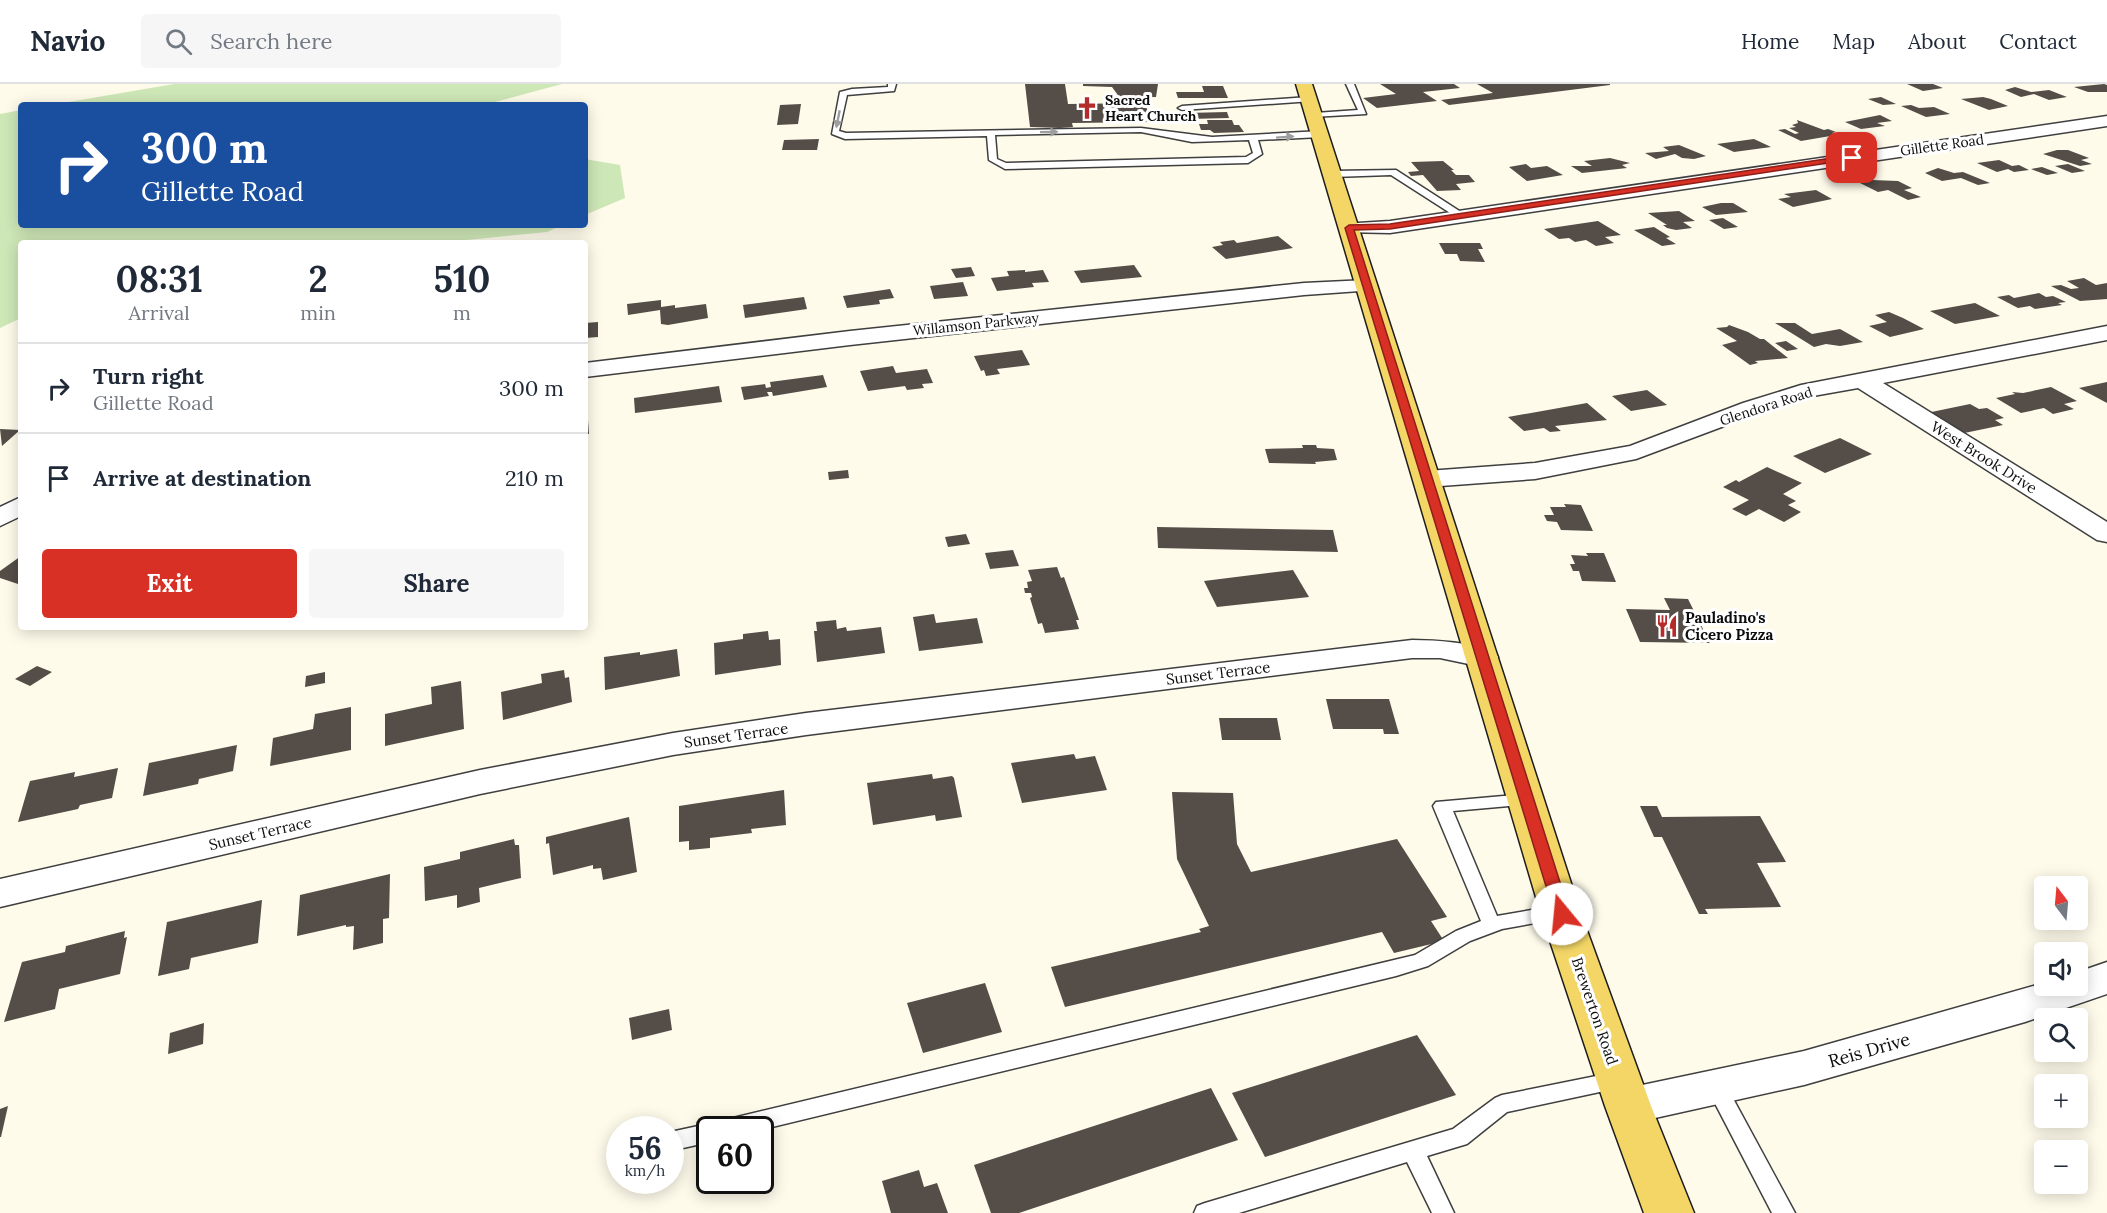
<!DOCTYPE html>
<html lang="en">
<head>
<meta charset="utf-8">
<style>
	body { margin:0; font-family:Lora,serif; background:#f6f6f7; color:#1f2937; height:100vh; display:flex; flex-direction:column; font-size:22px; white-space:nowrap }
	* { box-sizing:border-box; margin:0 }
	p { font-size:20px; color:#747a83 }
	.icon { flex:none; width:33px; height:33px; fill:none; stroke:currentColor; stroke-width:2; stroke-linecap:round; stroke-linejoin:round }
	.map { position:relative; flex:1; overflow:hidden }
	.drawer { position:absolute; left:18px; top:156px; width:570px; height:390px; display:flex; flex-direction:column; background:#fff; border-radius:6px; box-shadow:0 3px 15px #0003 }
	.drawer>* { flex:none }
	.top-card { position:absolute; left:18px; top:18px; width:570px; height:126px; border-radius:6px; box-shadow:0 3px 15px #0003; background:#1a4fa0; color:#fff; overflow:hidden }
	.needle { width:39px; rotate:344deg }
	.fabs { position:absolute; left:2034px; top:792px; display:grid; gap:12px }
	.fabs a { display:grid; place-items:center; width:54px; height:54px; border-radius:6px; background:#fff; box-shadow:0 3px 15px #0003; font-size:30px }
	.speed { position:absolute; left:606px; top:1032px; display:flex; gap:12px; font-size:30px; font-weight:700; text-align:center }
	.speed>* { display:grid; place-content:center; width:78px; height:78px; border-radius:50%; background:#fff; box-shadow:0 3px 15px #0003; line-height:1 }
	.speed small { font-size:15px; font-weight:400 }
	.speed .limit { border:3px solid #111; border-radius:9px; background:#fff; color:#111 }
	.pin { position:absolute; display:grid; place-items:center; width:51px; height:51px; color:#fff; margin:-26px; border-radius:12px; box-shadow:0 3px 9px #0006 }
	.me { position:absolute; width:66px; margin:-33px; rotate:343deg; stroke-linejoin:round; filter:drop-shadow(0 0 4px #0008) }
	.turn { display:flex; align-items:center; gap:21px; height:126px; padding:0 24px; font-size:27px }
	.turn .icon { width:78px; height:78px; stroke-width:2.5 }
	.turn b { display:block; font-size:42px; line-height:51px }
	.eta { display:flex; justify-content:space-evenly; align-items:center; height:102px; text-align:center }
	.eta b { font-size:36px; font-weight:700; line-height:42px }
	.primary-button { display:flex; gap:12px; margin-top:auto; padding:12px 24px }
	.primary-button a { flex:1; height:69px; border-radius:6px; background:#d93025; color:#fff; font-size:24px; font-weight:700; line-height:69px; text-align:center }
	.primary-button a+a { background:#f6f6f7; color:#1f2937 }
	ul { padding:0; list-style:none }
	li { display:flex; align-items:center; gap:18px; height:90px; padding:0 24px; border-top:2px solid #e0e1e3 }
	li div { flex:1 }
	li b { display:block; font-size:22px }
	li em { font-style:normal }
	header { display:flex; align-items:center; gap:36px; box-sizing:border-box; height:84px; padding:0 30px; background:#fff; border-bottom:2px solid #e0e1e3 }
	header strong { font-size:28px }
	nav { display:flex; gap:33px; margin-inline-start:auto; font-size:21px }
	.search { width:420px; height:54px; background:#f6f6f7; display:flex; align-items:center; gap:15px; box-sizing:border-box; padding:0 21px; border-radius:6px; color:#747a83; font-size:22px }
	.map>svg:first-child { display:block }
	.green { fill:#cee7b7 }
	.building { fill:#544d48 }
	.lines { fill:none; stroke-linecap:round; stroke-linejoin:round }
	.service-casing { stroke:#3f3f3f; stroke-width:3 }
	.minor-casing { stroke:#3f3f3f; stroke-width:3 }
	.primary-casing { stroke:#1d1d1d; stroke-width:3 }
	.service { fill:#fff; fill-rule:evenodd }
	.minor { fill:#fff; fill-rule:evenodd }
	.primary { fill:#f3d666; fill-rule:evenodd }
	.oneway { fill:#9e9e9e }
	.route { fill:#d93025; stroke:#8d1f18; stroke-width:1.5 }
	.labels { text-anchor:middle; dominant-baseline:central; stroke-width:6; stroke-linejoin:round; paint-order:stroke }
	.far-poi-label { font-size:14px; font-weight:bold; fill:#0c0c0c; stroke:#fff; text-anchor:start }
	.far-street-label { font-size:14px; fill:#0c0c0c; stroke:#fff }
	.street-label { font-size:15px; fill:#0c0c0c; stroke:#fff }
	.poi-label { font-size:15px; font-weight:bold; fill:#0c0c0c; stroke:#fff; text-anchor:start }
	.near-street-label { font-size:18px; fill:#0c0c0c; stroke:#fff }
</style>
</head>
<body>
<header>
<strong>Navio</strong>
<div class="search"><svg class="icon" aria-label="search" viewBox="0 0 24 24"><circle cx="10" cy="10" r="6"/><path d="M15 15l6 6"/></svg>Search here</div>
<nav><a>Home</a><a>Map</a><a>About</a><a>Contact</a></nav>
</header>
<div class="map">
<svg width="2107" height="1129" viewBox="0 0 2107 1129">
	<rect width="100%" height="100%" fill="#fefbeb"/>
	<g class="green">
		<path d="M174,0H562L484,21H51Z"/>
		<path d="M21,26V141H562L547,148L436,159H21V234L0,244V30Z"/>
		<path d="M585,75L620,81L625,114L585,131Z"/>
	</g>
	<g class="building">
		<path d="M1025,0H1065L1068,20L1145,19L1151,38L1072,39L1073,43L1060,44L1030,43Z"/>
		<path d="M1083,0H1158L1156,13L1120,14L1112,3L1083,2Z"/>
		<path d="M1380,0H1454L1460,4L1423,8L1437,17L1377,24L1363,14L1396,10Z"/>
		<path d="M1477,0H1610V1L1449,21L1441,16L1493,9Z"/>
		<path d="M1907,0H1933L1943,4L1923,7Z"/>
		<path d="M2104,0L2107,1V8H2088L2074,3Z"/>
		<path d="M1202,2H1223L1228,14H1178L1176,8H1204Z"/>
		<path d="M2015,3L2031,8L2049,6L2067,13L2049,16L2034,10L2021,13L2005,6Z"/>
		<path d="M1881,13L1896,20L1883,21L1868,15Z"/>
		<path d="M1983,13L1991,15L2008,22L1989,26L1961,15Z"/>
		<path d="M801,20L798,40L777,41L780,21Z"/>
		<path d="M1911,21L1919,24L1934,23L1950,30L1926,33L1901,22Z"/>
		<path d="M1227,28L1229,34L1189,35L1186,29Z"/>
		<path d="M1880,31L1892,37L1877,39L1885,42L1861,45L1845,38Z"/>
		<path d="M1207,36H1232L1234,41H1239L1244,48L1214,49L1210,46H1201L1199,40H1208Z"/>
		<path d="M1797,36L1824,46L1828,45L1836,48L1832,49L1836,51L1801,57L1778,46L1785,45L1795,50L1799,49L1789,44L1796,43L1792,41L1798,39Z"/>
		<path d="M819,55L817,66H782L784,56Z"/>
		<path d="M1754,55L1771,63L1734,68L1717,60Z"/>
		<path d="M1679,61L1706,72L1694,75L1682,74L1675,70L1656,75L1645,69L1669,67L1663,63Z"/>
		<path d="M2057,66H2068L2089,74L2081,76L2092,80L2080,82L2043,70Z"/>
		<path d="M1610,74L1630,79L1622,81L1627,84L1582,89L1571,82H1592L1584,77Z"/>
		<path d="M1999,76L2012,82L2019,81L2029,86L2014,88L2008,85L1997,88L1977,79Z"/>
		<path d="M1443,77L1454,86H1451L1456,91H1469L1475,98L1456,100L1461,106L1437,107L1423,91L1411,92L1408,88L1419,87L1411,78Z"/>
		<path d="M1526,80L1531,84L1547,82L1563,91L1527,97L1509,83Z"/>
		<path d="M2068,80L2085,87L2072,89L2055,82Z"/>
		<path d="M2042,83L2058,89L2047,91L2031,85Z"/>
		<path d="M1938,84L1954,89L1963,88L1990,99L1978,101L1961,94L1942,97L1925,89Z"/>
		<path d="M1872,96L1898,97L1912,104L1904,106L1921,113L1908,116L1888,106L1878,108L1860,99Z"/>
		<path d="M1816,106L1832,115L1793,123L1778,115L1791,113L1784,110Z"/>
		<path d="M1721,119H1733L1748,128L1716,131L1702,123Z"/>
		<path d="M1679,127L1695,137L1683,138L1692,144L1676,146L1667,144L1663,141H1667L1648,129Z"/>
		<path d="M1723,134L1738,143L1724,145L1709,136Z"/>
		<path d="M1598,137L1621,151L1605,153L1614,159L1596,162L1586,156L1575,158L1569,154L1559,155L1544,145Z"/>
		<path d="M1654,143L1670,153L1666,154L1676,160L1662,162L1634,146Z"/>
		<path d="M1278,152L1293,164L1226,175L1212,163L1223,161L1220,158L1234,156L1237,159Z"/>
		<path d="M1439,159H1480L1483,165H1478L1485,178L1460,177L1457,170H1445Z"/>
		<path d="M1134,181L1142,193L1081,199L1074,187Z"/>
		<path d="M971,183L975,192L956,194L951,185Z"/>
		<path d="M1025,186V188L1043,186L1049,198L1032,199L1034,203L997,207L991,194L1009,192L1007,187Z"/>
		<path d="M2084,194L2096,201L2107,199V215L2080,217L2051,202L2061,201L2071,205L2079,204L2067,197Z"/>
		<path d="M963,198L968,212L934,215L930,202Z"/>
		<path d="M890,205L894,214L879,216L880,220L847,224L843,212Z"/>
		<path d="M2039,209L2046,213L2053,212L2066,218L2058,219L2062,221L2035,225L2030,222L2018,224L1997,213L2009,211L2014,214Z"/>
		<path d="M804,213L807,225L745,234L743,221Z"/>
		<path d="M661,216V223L675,221V224L706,220L708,234L668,241L661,240L660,226L628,231L627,220Z"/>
		<path d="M1975,219L2000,232L1955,240L1930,227Z"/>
		<path d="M1889,228L1903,234L1924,245L1890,253L1869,242L1887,238L1875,231Z"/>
		<path d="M598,238V253L585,254V239Z"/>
		<path d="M1775,239H1795L1812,250L1840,245L1863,258L1840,262L1826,260L1814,263Z"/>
		<path d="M1729,241L1748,248L1760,255H1764L1788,274L1755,277L1758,279L1750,281L1722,261L1737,257L1716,244L1727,243Z"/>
		<path d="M1786,257L1798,265L1787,267L1775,259Z"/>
		<path d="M1022,266L1030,281L997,285L1000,290L986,292L984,286L981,287L974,272Z"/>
		<path d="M893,282L896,289L927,285L933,299L922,300L924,304L907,306L905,302L868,307L860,287Z"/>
		<path d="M823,291L827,303L773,312L772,308H767L769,312L744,316L741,303L765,300L766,304L771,303L770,298Z"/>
		<path d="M2107,298V319L2079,304Z"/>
		<path d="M719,302L722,318L635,329L634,314Z"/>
		<path d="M2051,303L2077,317L2064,320L2074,325L2053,330L2044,324L2021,329L1996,314L2015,310L2012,308L2023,309Z"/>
		<path d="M1647,306L1667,321L1631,327L1612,312Z"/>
		<path d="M1587,319L1607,336L1555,342L1561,347L1550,348L1544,344L1524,347L1508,333Z"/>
		<path d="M1970,320L1979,325L1987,324L2004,334L1995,336L2003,341L1950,352L1917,331Z"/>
		<path d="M587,322L589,350H585V323Z"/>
		<path d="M0,345L20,346L2,362Z"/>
		<path d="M1840,354L1872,370L1825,389L1793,372Z"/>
		<path d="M1302,361H1316L1317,364L1334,365L1337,376L1315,378L1316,380L1269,379L1265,365L1303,364Z"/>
		<path d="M1767,383L1802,399L1783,410L1796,417L1788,421L1801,428L1784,438L1759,425L1746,432L1732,425L1749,416L1723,403L1736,396L1739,398Z"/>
		<path d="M848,386L849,394L829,396L828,388Z"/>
		<path d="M1564,420L1581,421L1593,447L1561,446L1557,438L1547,437L1544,431H1554L1550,423H1566Z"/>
		<path d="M1157,443L1333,446L1338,468L1158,464Z"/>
		<path d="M966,450L970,460L948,463L945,453Z"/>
		<path d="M1013,466L1019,482L990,485L985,469Z"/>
		<path d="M1586,469H1604L1616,498L1582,497L1579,487H1573L1570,480H1575L1571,471L1588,472Z"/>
		<path d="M21,472V501L0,494V487Z"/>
		<path d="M1057,483L1061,494L1064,493L1079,536H1076L1079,545L1045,549L1042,539L1038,540L1030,514L1032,513L1031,509H1025L1024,504H1028L1027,498L1032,497L1028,486Z"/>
		<path d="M1293,486L1309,513L1217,523L1204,497Z"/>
		<path d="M1664,514L1688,515L1710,559L1640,558L1626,525L1670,526Z"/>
		<path d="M934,530L936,539L977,534L983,559L919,567L913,533Z"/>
		<path d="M836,536L837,545L846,543L847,547L881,543L885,569L817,578L814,547H817L816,538Z"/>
		<path d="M768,547L769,556L780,555L781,581L715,591L714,559L743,555V550Z"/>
		<path d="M677,565L680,592L605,606L604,573L640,568V571Z"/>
		<path d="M37,582L52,588L30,602L15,595Z"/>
		<path d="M564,586L565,594L569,593L572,618L503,636L501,608L542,599L541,590Z"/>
		<path d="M325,588V599L305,603L306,592Z"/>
		<path d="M461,597L464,645L385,662V630L432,620L431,603Z"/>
		<path d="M1326,615H1389L1399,650H1384L1383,645H1333Z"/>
		<path d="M351,623V666L270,682L273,654L313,645L315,630Z"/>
		<path d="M1219,634H1277L1281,656H1222Z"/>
		<path d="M237,661L233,687L199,695L198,700L143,712L149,679Z"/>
		<path d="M1074,670L1076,675L1095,672L1107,706L1022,719L1011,679Z"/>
		<path d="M118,684L112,714L80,721L78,725L18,738L30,697L75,688L74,693Z"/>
		<path d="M932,690L933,695L952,692L954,694L962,733L936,737L935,731L873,741L867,699Z"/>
		<path d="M784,706L786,741L751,745L752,749L710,754V764L689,766V757L679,758V722Z"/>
		<path d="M1172,708L1233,709L1237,760L1251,788L1397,755L1447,833L1431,837L1444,857L1394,869L1382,848L1065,923L1051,883L1201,848L1199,845L1209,842L1177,775Z"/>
		<path d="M1640,722H1657L1662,733L1760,732L1786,778L1757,779L1781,823L1705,825L1708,830H1699L1662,753H1654Z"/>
		<path d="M629,733L637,788L603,796L601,784L593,785V781L553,791L549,759L546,760V753Z"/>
		<path d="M514,755L515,761H519L521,794L479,804L480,818L457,824V811L425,817L424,783L460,775V768Z"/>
		<path d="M390,790L389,834L383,835V859L353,866L354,842L346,843V841L297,852L300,811Z"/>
		<path d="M262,816L258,859L191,874L189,885L158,892L167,838Z"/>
		<path d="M125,847L124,854L127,853L120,890L59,905L55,925L4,938L22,878L65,868L66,862Z"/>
		<path d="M985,899L1002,948L923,969L907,919Z"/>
		<path d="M669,925L672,946L632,956L629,934Z"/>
		<path d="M204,939L203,960L168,970L170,949Z"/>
		<path d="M1417,951L1456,1011L1265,1073L1232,1009Z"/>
		<path d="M1211,1004L1238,1056L1019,1129H991L974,1081Z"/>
		<path d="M8,1022L1,1053H0V1025Z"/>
		<path d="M919,1086L924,1103L937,1099L948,1129H891L882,1097Z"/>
	</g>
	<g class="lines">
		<g class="service-casing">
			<g id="service">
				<path d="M888,0H896L894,7L847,11L839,47L846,49L1141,44L1212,53L1321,47L1325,50L1321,53L1258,56L1262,70L1248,79L1005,85L989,76L987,52L845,55L832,50L840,8L852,5L888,3ZM1141,48L1192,58L1249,56L1253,69L1246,73L1006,79L997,75L995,51Z"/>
				<path d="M1346,0H1354L1366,30L1312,33L1311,31L1315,29L1358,26Z"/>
				<path d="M1309,13H1312V17L1182,26L1178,24L1182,22Z"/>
				<path d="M1396,86L1464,130L1466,132L1458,134L1391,91L1333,93L1329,90L1333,87Z"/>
				<path d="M1526,710L1532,712L1534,716L1532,720L1453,727L1497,832L1561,821L1568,823L1570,828L1568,833L1502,845L1470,857L1428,882L1396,892L760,1046H710V1058L683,1064L675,1061L672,1054L675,1047L712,1039L1415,871L1456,847L1481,837L1433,722L1436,718Z"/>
				<path d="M1616,988L1623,991L1626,997L1623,1003L1507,1028L1467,1060L1427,1072L1454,1129H1432L1407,1078L1239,1129H1194L1197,1122L1205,1119L1453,1045L1495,1014L1502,1011Z"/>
				<path d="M1716,993L1723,996L1795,1129H1772L1706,1002L1709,996Z"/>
			</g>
		</g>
		<g class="minor-casing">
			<g id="minor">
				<path d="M2107,32V42L1390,149L1342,148L1339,144L1342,140L1390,137Z"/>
				<path d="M1367,196L1374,198L1377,202L1374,206L1304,211L850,261L585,293V279L850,247L1304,199Z"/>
				<path d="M2107,242V256L1883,299L2107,438V458L2097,456L1858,304L1813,312L1759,329L1636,375L1535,395L1427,403L1418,400L1414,395L1418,390L1427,387L1535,379L1630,362L1743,319L1801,301Z"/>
				<path d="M21,413V432L0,442V423Z"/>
				<path d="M1412,556C1440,556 1467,559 1494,566L1498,573L1494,580L1483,583L1440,574H1412L806,651L673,671L480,710L0,823V795L480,686L673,649L806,629Z"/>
				<path d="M2107,878V910L2025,938L1804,1001L1628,1040L1613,1035L1607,1022L1613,1009L1628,1004L1804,967L2044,899V902H2078V888Z"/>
			</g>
		</g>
		<g class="primary-casing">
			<path id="primary" d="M1296,0H1312L1581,830L1651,1022L1694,1129H1644L1605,1022L1541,830Z"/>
		</g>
		<use href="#service" class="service"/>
		<use href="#minor" class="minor"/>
		<use href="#primary" class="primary"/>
	</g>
	<defs><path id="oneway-solid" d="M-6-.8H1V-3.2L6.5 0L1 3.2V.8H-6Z" transform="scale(1.5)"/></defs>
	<g class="oneway">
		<use href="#oneway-solid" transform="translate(838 35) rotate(101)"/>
		<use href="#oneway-solid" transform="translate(1049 48) rotate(-1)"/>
		<use href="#oneway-solid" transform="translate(1285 53) rotate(-4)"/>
	</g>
	<path class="route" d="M1852,71L1856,74L1855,75L1390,145L1354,146L1570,830L1567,835L1562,837L1556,835L1345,144L1349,141L1390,140Z"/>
	<defs>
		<g id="church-bare" transform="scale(1.8)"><path d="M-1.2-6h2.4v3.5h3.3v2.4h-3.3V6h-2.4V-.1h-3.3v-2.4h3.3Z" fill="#b52a2b" stroke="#fff" stroke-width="2.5" paint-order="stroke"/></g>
		<g id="restaurant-bare" transform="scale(1.8)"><path d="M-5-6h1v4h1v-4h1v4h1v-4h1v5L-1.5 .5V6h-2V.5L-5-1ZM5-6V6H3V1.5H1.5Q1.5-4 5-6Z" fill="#b52a2b" stroke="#fff" stroke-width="2.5" paint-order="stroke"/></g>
	</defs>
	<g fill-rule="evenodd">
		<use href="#church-bare" x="1087" y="24"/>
		<use href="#restaurant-bare" x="1667" y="542"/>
	</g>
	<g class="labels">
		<g class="far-poi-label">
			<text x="1105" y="16">Sacred<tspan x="1105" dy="16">Heart Church</tspan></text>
		</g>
		<g class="far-street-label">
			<text transform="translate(1942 61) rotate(-8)">Gillette Road</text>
			<text transform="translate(976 240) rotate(-6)">Willamson Parkway</text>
			<text transform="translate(1766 322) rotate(-18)">Glendora Road</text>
		</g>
		<g class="street-label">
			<text transform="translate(1984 373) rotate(32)">West Brook Drive</text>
			<text transform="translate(1218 589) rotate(-7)">Sunset Terrace</text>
			<text transform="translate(736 651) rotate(-8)">Sunset Terrace</text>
			<text transform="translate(260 749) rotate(-13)">Sunset Terrace</text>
			<text transform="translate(1595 927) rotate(71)">Brewerton Road</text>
		</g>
		<g class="poi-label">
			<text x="1685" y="533">Pauladino's<tspan x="1685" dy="17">Cicero Pizza</tspan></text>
		</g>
		<g class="near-street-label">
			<text transform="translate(1869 966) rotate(-16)">Reis Drive</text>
		</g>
	</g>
</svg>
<div class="fabs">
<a><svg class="needle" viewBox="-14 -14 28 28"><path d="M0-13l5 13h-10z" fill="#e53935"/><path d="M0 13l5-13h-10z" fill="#747a83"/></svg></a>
<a><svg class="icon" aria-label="sound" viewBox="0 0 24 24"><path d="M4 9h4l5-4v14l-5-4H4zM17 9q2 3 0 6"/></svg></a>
<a><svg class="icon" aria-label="search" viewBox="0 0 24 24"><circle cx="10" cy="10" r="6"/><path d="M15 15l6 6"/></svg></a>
<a>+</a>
<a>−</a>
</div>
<div class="speed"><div>56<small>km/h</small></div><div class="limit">60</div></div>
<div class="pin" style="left:1852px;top:74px;background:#d93025"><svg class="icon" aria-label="arrive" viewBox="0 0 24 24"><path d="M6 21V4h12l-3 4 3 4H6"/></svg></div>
<svg class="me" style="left:1562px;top:830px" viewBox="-20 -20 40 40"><circle r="19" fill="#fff"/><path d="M0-13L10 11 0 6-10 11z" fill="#d93025"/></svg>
<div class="top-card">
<div class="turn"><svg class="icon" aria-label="right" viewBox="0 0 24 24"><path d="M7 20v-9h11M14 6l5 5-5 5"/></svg><div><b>300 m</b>Gillette Road</div></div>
</div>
<section class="drawer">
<div class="eta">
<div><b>08:31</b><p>Arrival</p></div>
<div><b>2</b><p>min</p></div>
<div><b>510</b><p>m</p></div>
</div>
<ul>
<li><svg class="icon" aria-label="right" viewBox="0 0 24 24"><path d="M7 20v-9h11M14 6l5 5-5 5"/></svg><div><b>Turn right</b><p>Gillette Road</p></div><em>300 m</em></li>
<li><svg class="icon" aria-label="arrive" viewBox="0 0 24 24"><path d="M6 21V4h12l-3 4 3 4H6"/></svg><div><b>Arrive at destination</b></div><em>210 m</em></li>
</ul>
<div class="primary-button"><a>Exit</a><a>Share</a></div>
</section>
</div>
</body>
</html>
